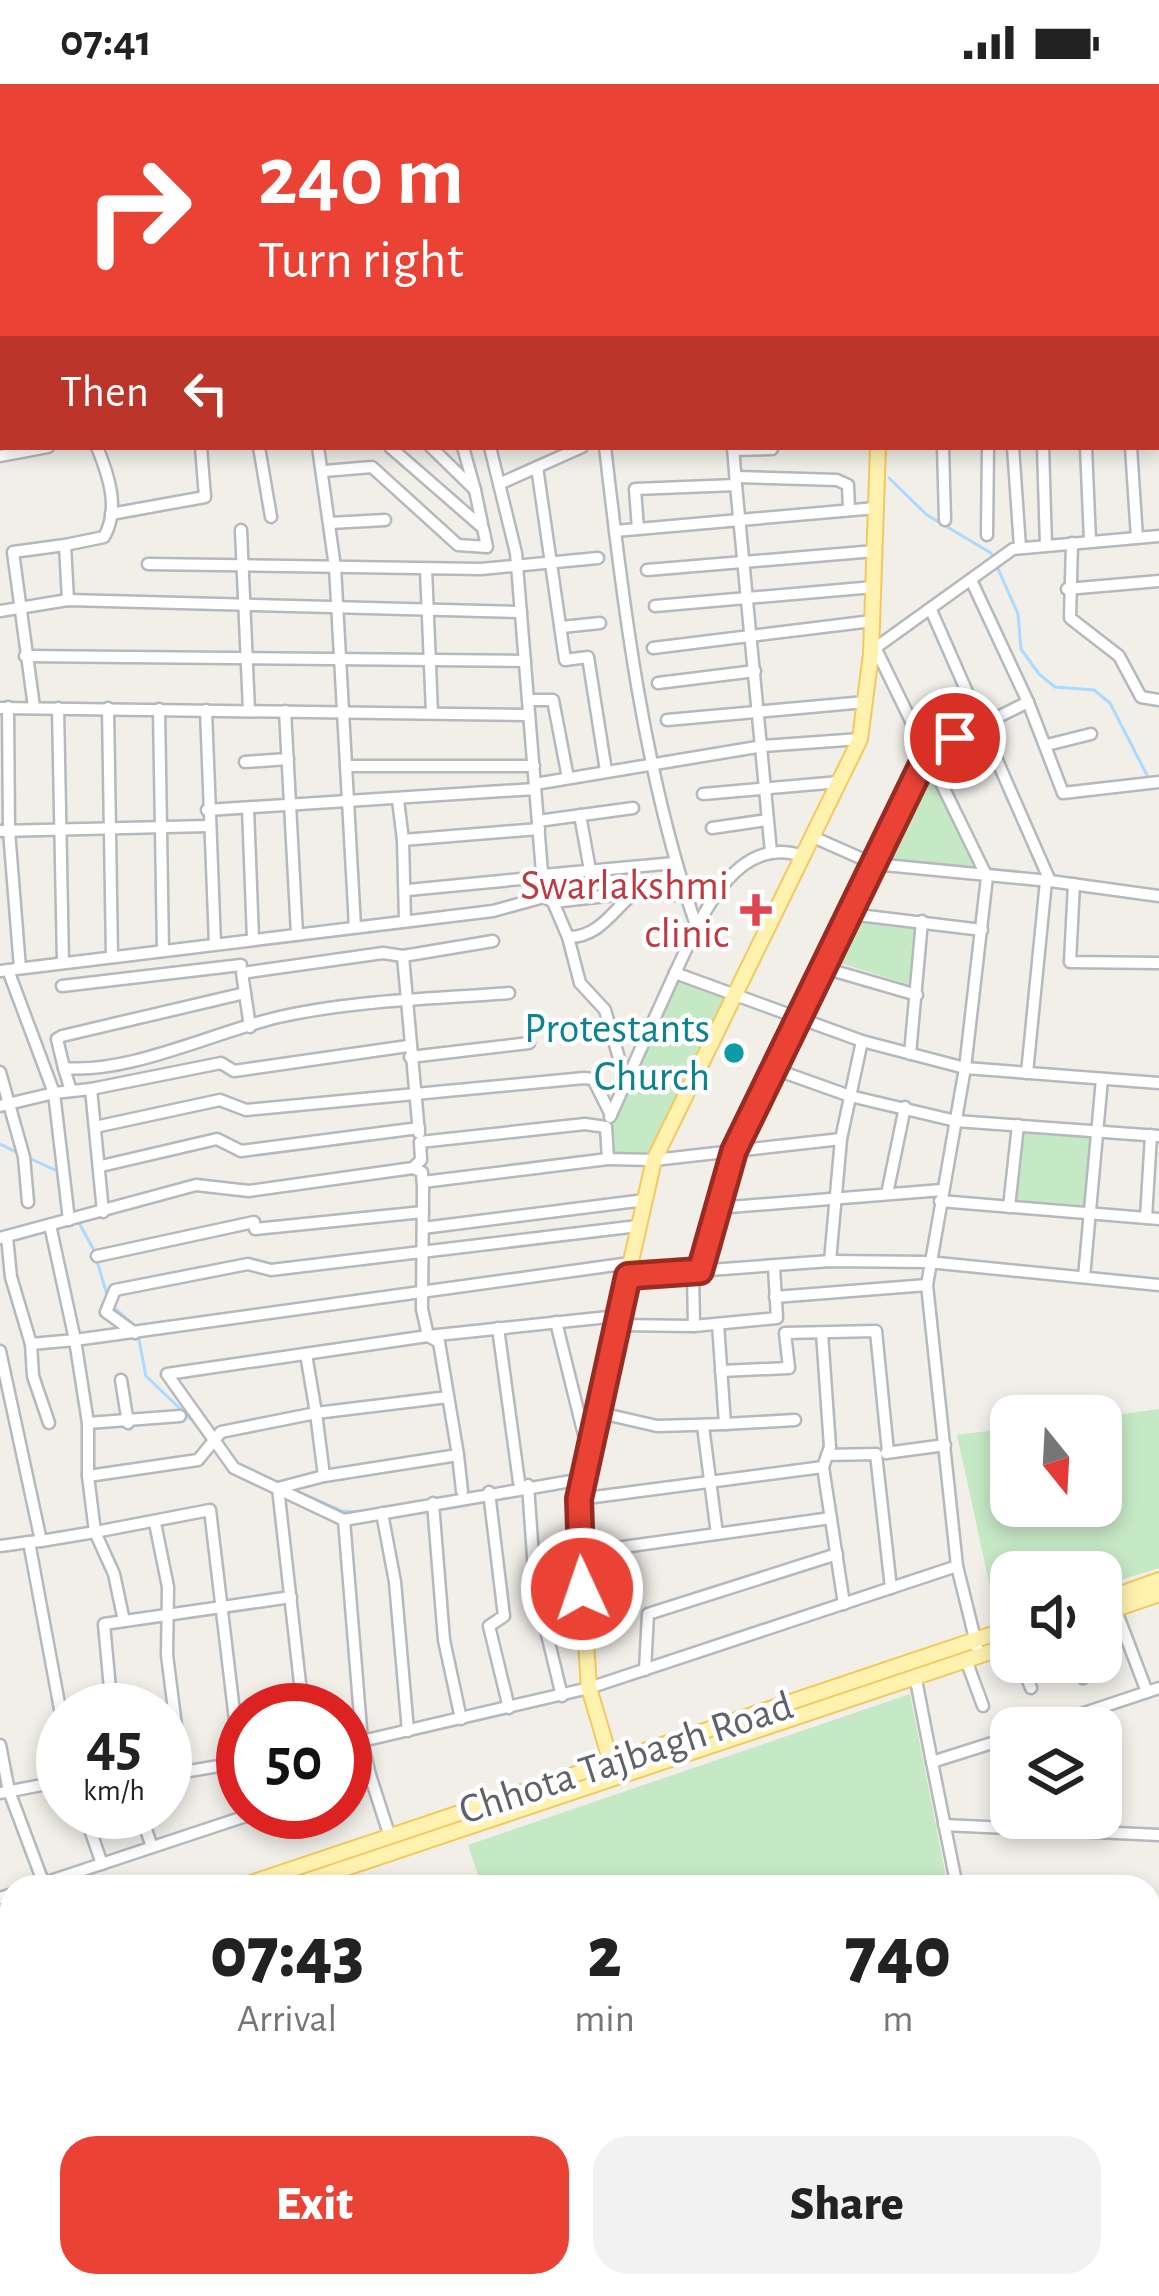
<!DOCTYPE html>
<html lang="en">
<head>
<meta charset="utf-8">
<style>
	body { margin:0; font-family:"Alegreya Sans",sans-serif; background:#f2f2f2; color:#222; height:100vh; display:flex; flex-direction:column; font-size:45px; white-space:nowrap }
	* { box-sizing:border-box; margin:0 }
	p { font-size:39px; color:#767676 }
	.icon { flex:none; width:66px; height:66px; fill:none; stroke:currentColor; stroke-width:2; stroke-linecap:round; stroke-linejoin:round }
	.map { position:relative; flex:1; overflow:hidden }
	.panel { position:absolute; left:0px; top:1791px; width:1161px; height:423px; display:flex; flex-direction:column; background:#fff; border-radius:36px 36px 0 0; box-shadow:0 6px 18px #0003 }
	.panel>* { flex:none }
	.guide { position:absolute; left:0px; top:0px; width:1161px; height:366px; box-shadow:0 6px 18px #0003; background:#ea4335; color:#fff; overflow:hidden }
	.needle { width:78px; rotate:162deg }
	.controls { position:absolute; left:990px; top:1311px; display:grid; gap:24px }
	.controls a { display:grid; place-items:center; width:132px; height:132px; border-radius:24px; background:#fff; box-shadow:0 6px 18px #0003; font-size:60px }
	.speed { position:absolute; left:36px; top:1599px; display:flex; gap:24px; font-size:60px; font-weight:700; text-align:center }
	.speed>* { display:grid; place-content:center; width:156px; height:156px; border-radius:50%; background:#fff; box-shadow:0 6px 18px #0003; line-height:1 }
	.speed small { font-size:30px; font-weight:400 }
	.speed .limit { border:18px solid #d22; background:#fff; color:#111 }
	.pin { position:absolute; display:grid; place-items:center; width:102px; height:102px; color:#fff; margin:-51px; border:6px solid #fff; border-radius:50%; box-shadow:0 3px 12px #0007 }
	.me { position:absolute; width:132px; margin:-66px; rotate:357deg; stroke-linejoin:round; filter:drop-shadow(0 0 9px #0008) }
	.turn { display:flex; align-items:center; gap:42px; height:252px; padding:0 60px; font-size:54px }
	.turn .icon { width:156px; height:156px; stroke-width:2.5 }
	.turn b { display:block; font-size:84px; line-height:102px }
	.then { display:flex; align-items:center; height:114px; padding:0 60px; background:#0003; gap:24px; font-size:45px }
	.eta { display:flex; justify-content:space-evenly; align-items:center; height:204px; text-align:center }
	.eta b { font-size:72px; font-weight:800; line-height:84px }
	.action { display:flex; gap:24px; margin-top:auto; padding:24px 60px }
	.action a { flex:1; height:138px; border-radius:36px; background:#ea4335; color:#fff; font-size:48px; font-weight:800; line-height:138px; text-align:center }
	.action a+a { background:#f2f2f2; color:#222 }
	.status { display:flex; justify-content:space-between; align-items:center; height:84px; padding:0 60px; background:#fff; direction:ltr }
	.status svg { height:33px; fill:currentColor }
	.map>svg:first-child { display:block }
	.green { fill:#c5e8c5 }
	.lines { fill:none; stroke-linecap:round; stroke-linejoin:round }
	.stream { stroke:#aadaff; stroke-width:3 }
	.minor-casing { stroke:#b5b8bc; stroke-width:15 }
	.major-casing { stroke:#f2c960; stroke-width:18 }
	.minor { stroke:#fff; stroke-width:10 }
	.major { stroke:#fff2af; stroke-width:14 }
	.route-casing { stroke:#982c22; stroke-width:30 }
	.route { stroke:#ea4335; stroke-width:21 }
	.health-dot { fill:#e0444e; stroke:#fff; stroke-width:4.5 }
	.culture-dot { fill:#0f9aa8; stroke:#fff; stroke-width:4.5 }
	.labels { text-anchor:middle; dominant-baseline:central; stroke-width:9; stroke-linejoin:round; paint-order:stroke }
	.health-label { font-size:42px; fill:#be3a42; stroke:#fff; text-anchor:end }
	.culture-label { font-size:42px; fill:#0d838f; stroke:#fff; text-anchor:end }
	.street-label { font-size:42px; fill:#5f6368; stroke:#fff }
</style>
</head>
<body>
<div class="status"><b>07:41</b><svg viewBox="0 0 49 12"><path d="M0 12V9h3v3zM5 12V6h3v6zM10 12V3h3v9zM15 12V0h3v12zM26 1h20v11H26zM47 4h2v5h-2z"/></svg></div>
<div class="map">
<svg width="1159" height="2212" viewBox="0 0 1159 2212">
	<rect width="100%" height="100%" fill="#f1efe8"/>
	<g class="green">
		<path d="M929,679L977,786L881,775Z"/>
		<path d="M853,837L916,844L910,901L837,878Z"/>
		<path d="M676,894L727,914L651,1073L610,1071L609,1042Z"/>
		<path d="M1022,1047L1093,1051L1086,1123L1014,1116Z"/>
		<path d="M1159,1325V1484L1101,1502V1488H1011V1531L997,1535L957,1351L1011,1344V1422H1101V1333Z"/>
		<path d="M910,1610L948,1803H482L468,1761Z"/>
		<path d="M12,2116V2202H95L92,2212H0V2120Z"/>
		<path d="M322,2202H529L531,2212H391Z"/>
	</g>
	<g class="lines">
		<g class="stream">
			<path d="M889,394L927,431L991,469L1018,530L1021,565L1039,590L1055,603L1094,606L1110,619L1150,697"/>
			<path d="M0,1060L20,1070"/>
			<path d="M29,1074L57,1087L59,1100"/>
			<path d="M77,1135L95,1168"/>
			<path d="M97,1177L108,1214"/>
			<path d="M112,1222L135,1242"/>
			<path d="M139,1256L146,1292L196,1340"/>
			<path d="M295,1406L342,1427L357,1428"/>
		</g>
		<g class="minor-casing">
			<g id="minor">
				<path d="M100,0V3"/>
				<path d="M159,0L160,3"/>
				<path d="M261,0L262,3"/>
				<path d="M329,0L330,3"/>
				<path d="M391,0L392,3"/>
				<path d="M549,0L550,3"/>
				<path d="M612,0V3"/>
				<path d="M672,0L673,3"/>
				<path d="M732,0L733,3"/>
				<path d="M854,3L855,0"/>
				<path d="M1063,3L1064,0"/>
				<path d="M1158,33L1159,34"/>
				<path d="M0,35L3,34"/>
				<path d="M1158,91H1159"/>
				<path d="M0,92H3"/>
				<path d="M1158,163H1159"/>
				<path d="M0,185L3,184"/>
				<path d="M0,249L3,248"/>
				<path d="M1158,252H1159"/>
				<path d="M0,321L3,320"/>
				<path d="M1158,346H1159"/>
				<path d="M259,363L271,433"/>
				<path d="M318,363L335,483L355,843"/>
				<path d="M431,363L475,406L463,363"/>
				<path d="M605,363C624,526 643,688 697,844"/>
				<path d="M943,363L945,436"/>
				<path d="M1013,363L1020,463"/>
				<path d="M1043,363L1046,462"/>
				<path d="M1086,363L1090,457"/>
				<path d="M1131,363L1137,454"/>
				<path d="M733,366L772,365"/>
				<path d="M0,372L48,363"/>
				<path d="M537,383L565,576L588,573L606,687"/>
				<path d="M324,387L372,383L458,461L487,463L483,444L390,363"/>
				<path d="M736,393L837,396L848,401L849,426"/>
				<path d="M499,400L582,363"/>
				<path d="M736,401L771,768"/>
				<path d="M475,406L482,440"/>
				<path d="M111,430L205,413L201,363"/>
				<path d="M330,439L385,436"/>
				<path d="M638,445L876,424"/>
				<path d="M241,446L249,627"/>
				<path d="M615,447L638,445L635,405L736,401L733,363"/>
				<path d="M987,451L988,363"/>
				<path d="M1072,459L1070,534L1119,572L1141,613L1159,616"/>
				<path d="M65,461L104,453C120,425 109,392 97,363"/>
				<path d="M148,480L481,485L598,474"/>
				<path d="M426,485L432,629"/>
				<path d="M647,486L875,467"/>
				<path d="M972,498L1028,618"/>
				<path d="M1067,505L1159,497"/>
				<path d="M655,522L874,503"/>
				<path d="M0,527L68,516L521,528"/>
				<path d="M562,543L600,539"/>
				<path d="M872,557L987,793L965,984L927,1201L957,1482L979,1571"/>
				<path d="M878,562L1013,465L1159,452"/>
				<path d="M653,564L872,537"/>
				<path d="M25,572L525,577"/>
				<path d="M658,599L755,587"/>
				<path d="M528,616H553L568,694"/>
				<path d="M8,623L9,747L20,884"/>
				<path d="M34,623L13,468L65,461L68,516"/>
				<path d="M0,624L529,631"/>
				<path d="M58,624L63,879"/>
				<path d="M108,624L112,873"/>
				<path d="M159,625L163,867"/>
				<path d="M206,626L215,860"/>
				<path d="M285,627L297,850"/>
				<path d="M667,636L865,618"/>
				<path d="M1047,661L1091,650"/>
				<path d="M928,668L1028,618L1063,709L1159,698"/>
				<path d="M245,678L288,675"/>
				<path d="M346,682H534"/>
				<path d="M535,700L763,662L860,655"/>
				<path d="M703,710L839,698"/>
				<path d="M398,716L403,756"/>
				<path d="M248,724L253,855"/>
				<path d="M207,726L535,705"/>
				<path d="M580,731L590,786"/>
				<path d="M538,737L633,724"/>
				<path d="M712,744L767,736"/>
				<path d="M0,747L208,742"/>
				<path d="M813,753L874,780L1050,797L931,526"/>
				<path d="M543,791L675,779"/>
				<path d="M1050,797L1159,812"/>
				<path d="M1074,800L1070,878L1159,879"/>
				<path d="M408,806L542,793"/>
				<path d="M544,813L553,818L568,853L580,899L605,926L625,995"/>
				<path d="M553,818L642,808L686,812"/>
				<path d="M850,830L982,846"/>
				<path d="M405,837L403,756L539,745"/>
				<path d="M568,853C599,854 615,824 633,810"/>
				<path d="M824,884L917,911"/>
				<path d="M0,887L493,827L544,813L516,469L490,363"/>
				<path d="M675,889C699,839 733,748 803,772"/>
				<path d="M62,902L241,881"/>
				<path d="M245,909L250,943"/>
				<path d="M910,970L922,837"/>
				<path d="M410,973L529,959"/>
				<path d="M64,984L57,955L62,952L245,909L242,889L383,869L403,872"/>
				<path d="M774,985L850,1012L956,1037L1159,1052"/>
				<path d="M0,988L24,1073L28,1118"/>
				<path d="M1027,989L1046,797"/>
				<path d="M91,1005L221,979L234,987L408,962"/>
				<path d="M71,1007L64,984C130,990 214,948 279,933C354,916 433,915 509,909"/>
				<path d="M0,1022L54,1009L8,886"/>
				<path d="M610,1033L675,889L862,957"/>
				<path d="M95,1043L220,1016L246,1026L584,994L593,995L611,1031"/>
				<path d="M419,1049L403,872L493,857"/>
				<path d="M101,1082L217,1055L241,1067L419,1044"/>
				<path d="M423,1098L608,1075"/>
				<path d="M887,1110L905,1023"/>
				<path d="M940,1117L1159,1135"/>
				<path d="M1009,1123L1018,1041"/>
				<path d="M717,1124L942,1106"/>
				<path d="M1146,1134L1151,1051"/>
				<path d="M69,1136L54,1009L91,1005L103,1128"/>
				<path d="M423,1144L645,1116"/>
				<path d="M7,1153L11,1193L31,1260L75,1256L50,1141"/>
				<path d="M0,1154L196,1101L249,1107L413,1084L421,1076L420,1058L585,1040L606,1043L608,1075L654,1076L734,1067L930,672"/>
				<path d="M97,1172L254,1138L255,1145L423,1128"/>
				<path d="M830,1177L841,1055"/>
				<path d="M700,1187L734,1067L841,1055L862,957L965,984L1159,999"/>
				<path d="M693,1188L694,1242"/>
				<path d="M629,1192L830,1177L928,1178L1159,1201"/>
				<path d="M1084,1193L1102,995"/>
				<path d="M775,1213L927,1201"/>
				<path d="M556,1238L587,1363"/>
				<path d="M616,1241L694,1242L777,1234L774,1183"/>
				<path d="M498,1244L519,1398"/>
				<path d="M135,1249L106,1228L115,1206L248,1180L271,1186L638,1142"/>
				<path d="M822,1249L830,1363L823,1383L844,1520"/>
				<path d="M31,1260L33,1292L49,1339"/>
				<path d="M0,1267L41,1457L29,1458L63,1641"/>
				<path d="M306,1270L316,1329L448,1313"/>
				<path d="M721,1287L789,1284L785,1249L876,1247L888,1368"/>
				<path d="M121,1296L128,1339"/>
				<path d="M596,1328L657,1342L725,1340L718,1240"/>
				<path d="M88,1339L75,1256L630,1179"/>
				<path d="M725,1340L795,1336"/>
				<path d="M703,1342L717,1450"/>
				<path d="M886,1369L945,1361"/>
				<path d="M458,1371L462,1407"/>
				<path d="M827,1371L876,1370L891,1504"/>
				<path d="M88,1392V1339L180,1332"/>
				<path d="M528,1401L535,1501L562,1612"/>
				<path d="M489,1408L504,1532L489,1542L509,1624"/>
				<path d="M579,1415L823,1383"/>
				<path d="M433,1419L444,1556L461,1635"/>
				<path d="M382,1429L395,1498L408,1647"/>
				<path d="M344,1436L234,1384L167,1290L428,1252L618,1232"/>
				<path d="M155,1439L168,1503L167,1571L182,1689"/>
				<path d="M41,1457L95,1448L88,1392L198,1376L221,1348L316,1329L324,1392L458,1371L439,1258L428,1252L422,1225L423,1103L422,1088L413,1084"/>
				<path d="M0,1462L29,1458"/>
				<path d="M580,1469L831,1434"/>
				<path d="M1115,1524L1147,1608"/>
				<path d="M124,1537L114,1490L95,1448L210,1426L240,1678"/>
				<path d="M966,1576L983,1622"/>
				<path d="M1021,1578L1031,1604"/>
				<path d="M1078,1578L1083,1594"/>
				<path d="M645,1586L648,1530L837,1470"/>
				<path d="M915,1591L932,1678"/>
				<path d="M112,1626L104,1540L291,1513"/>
				<path d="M303,1626L278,1404L324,1392"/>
				<path d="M1039,1644L1159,1604"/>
				<path d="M345,1660L362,1657L344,1436L583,1395"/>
				<path d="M0,1661L9,1707L45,1803"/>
				<path d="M165,1691L243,1678"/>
				<path d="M370,1691L362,1657L589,1604L957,1482"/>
				<path d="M345,1699L370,1691L390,1753"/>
				<path d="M0,1709L63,1697"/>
				<path d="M84,1728L102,1780"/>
				<path d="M140,1728L152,1763"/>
				<path d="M944,1741L1159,1751"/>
				<path d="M32,1803L258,1728"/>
				<path d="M957,1803L932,1678L1011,1653"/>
				<path d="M0,1814L12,1810"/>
				<path d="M1149,1844H1159"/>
				<path d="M1149,2184L1159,2172"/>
				<path d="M424,2212H434"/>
				<path d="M1127,2212L1135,2202"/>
			</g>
		</g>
		<g class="major-casing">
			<g id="major">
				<path d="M932,3V0"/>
				<path d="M949,3L950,0"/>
				<path d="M1101,1517L1159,1496"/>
				<path d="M1101,1530L1159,1510"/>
				<path d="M615,1692L589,1604L578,1432L588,1367L654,1076L860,655L871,570L878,363"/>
				<path d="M239,1803L1011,1544"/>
				<path d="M289,1803L1011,1561"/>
				<path d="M0,1882L12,1878"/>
				<path d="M0,1898L12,1894"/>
			</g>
		</g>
		<use href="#minor" class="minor"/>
		<use href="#major" class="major"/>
	</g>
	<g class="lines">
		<g class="route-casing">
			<path id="route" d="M582,1505L579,1415L628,1192L700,1187L734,1067L928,668L955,654"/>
		</g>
		<use href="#route" class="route"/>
	</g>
	<path class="health-dot" d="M750 808h12v12h12v12h-12v12h-12v-12h-12v-12h12z"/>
	<circle class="culture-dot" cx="734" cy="969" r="12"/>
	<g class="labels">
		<g class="health-label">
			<text x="729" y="802">Swarlakshmi<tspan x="729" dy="48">clinic</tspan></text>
		</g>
		<g class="culture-label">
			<text x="710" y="945">Protestants<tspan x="710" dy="48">Church</tspan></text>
		</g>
		<g class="street-label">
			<text transform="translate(626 1674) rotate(-18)">Chhota Tajbagh Road</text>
		</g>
	</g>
</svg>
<div class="controls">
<a><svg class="needle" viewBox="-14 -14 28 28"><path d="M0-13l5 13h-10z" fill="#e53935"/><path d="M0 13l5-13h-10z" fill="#767676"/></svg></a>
<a><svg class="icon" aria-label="sound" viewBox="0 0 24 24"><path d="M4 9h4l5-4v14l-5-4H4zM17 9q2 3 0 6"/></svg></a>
<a><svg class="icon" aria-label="layers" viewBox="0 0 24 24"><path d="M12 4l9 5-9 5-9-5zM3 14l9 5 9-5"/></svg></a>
</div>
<div class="speed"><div>45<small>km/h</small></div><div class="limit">50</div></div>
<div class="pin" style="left:955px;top:654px;background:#d93025"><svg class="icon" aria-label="arrive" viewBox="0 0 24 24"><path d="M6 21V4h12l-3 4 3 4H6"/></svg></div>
<svg class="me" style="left:582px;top:1505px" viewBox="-20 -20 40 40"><circle r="17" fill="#ea4335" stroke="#fff" stroke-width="3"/><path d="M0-11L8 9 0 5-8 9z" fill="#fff"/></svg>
<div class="guide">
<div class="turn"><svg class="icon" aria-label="right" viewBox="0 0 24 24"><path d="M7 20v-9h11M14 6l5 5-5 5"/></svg><div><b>240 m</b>Turn right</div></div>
<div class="then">Then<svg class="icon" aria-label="left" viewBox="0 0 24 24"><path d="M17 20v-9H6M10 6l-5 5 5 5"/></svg></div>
</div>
<section class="panel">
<div class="eta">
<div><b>07:43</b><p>Arrival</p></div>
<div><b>2</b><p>min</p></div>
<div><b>740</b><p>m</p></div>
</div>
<div class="action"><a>Exit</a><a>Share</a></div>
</section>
</div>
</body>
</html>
